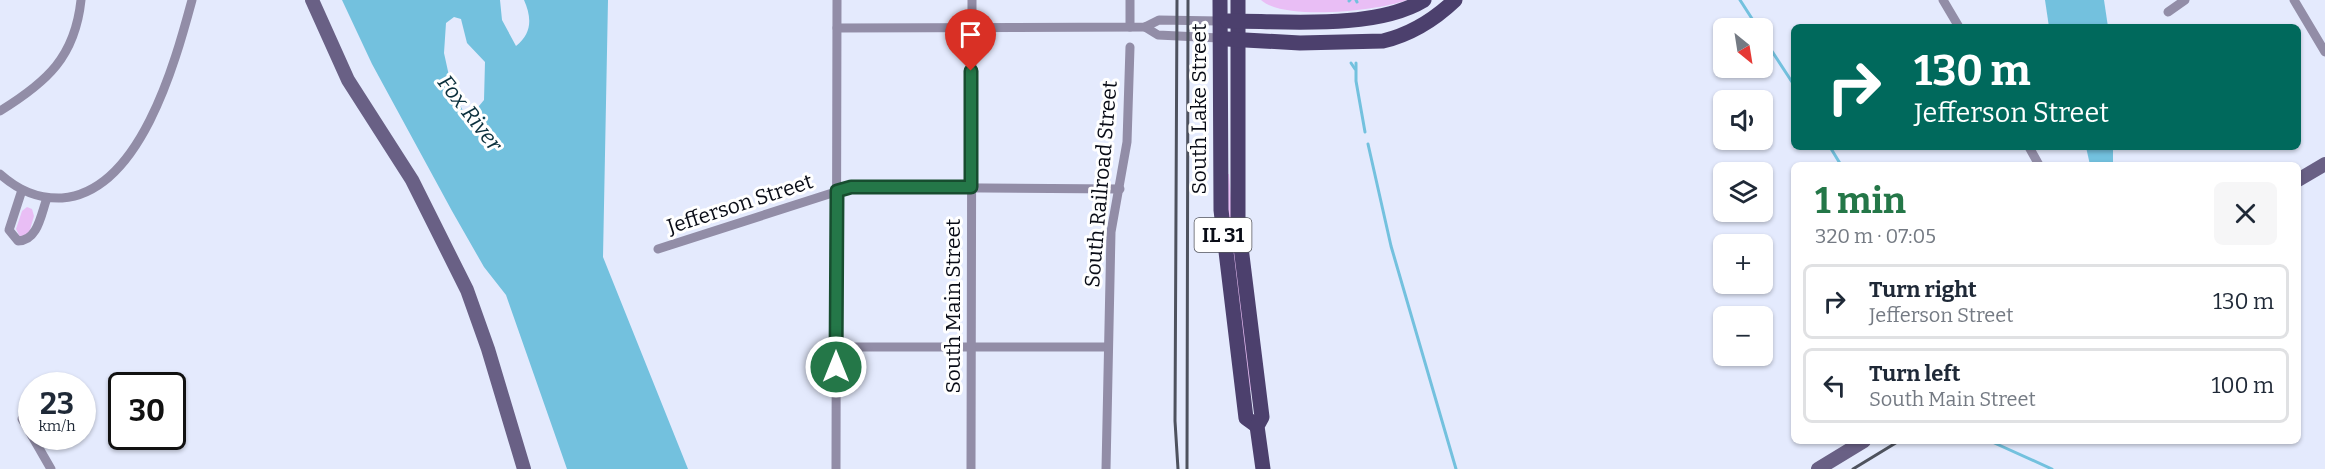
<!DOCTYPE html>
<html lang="en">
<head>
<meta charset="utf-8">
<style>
	body { margin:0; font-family:Bitter,serif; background:#f6f6f7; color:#1f2937; height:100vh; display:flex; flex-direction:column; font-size:22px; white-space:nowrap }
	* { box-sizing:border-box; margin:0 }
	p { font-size:20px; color:#747a83 }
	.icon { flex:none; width:33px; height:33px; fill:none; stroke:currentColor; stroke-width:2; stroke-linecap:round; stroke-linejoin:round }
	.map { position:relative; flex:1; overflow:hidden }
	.details { position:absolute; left:1791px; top:162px; width:510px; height:282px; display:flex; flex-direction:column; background:#fff; border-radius:9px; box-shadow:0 2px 4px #0004 }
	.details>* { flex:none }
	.banner { position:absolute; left:1791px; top:24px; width:510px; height:126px; border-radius:9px; box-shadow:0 2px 4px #0004; background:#00695c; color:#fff; overflow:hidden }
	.needle { width:39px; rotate:150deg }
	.controls { position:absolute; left:1713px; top:18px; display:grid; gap:12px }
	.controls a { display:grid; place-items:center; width:60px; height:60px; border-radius:9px; background:#fff; box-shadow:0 2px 4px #0004; font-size:30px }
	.speed { position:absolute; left:18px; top:372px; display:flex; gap:12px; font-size:30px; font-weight:700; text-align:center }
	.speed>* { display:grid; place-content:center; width:78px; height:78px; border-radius:50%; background:#fff; box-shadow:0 2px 4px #0004; line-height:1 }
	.speed small { font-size:15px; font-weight:400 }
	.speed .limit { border:3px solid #111; border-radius:9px; background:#fff; color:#111 }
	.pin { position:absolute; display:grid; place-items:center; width:51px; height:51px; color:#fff; margin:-62px -26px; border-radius:50% 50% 50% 0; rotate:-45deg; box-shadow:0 0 6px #0007 }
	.pin .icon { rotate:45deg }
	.me { position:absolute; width:66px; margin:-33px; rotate:0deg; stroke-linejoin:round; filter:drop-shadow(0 0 4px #0008) }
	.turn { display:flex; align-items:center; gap:21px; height:126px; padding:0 24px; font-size:27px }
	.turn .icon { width:78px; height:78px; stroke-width:2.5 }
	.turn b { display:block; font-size:42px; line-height:51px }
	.round { display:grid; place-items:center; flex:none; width:63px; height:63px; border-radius:9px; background:#f6f6f7 }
	.head { display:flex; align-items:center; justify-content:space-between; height:102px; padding:0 24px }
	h1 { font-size:36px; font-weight:700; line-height:45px; color:#247748 }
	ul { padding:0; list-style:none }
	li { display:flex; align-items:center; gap:18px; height:75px; margin:0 12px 9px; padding:0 12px; border:3px solid #e0e1e3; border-radius:9px }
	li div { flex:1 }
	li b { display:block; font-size:22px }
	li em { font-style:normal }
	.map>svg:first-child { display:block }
	.green { fill:#e9bef5 }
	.water { fill:#73c1de; fill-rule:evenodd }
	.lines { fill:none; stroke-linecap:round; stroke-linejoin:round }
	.stream { stroke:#73c1de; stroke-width:3 }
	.street { stroke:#928da7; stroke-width:9 }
	.secondary { stroke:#696085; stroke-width:14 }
	.primary { stroke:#4c406d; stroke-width:15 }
	.rail { stroke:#4e525e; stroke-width:3 }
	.route-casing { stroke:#174d2f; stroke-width:15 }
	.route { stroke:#247748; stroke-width:10 }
	.labels { text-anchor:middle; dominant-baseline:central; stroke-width:6; stroke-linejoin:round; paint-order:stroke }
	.shield { fill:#fff; stroke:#53555c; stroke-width:1.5 }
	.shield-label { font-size:20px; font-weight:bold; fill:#090c16 }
	.street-label { font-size:21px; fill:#090c16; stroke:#fff }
	.water-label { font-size:22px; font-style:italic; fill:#0b303d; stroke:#fff }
</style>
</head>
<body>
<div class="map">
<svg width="2325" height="469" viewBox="0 0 2325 469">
	<rect width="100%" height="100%" fill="#e4eafd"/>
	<g class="green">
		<path d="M1261,0H1407C1378,11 1284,21 1261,0Z"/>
		<path d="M1225,174H1229L1236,258L1253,390H1250L1234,287Z"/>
		<path d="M27,207L32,209L34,216L29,233L20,237L16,229L22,211Z"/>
	</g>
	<g class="water">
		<path d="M342,0H500L502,20L516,46C532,33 532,18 524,0H608L603,257L688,469H567L506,295L484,267L452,211L372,64ZM454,17L461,19L467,43L485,62L484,100L474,112L464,113L460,105L451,85L444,53L446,23Z"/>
		<path d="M2045,0H2104L2108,27H2049Z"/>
		<path d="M2086,147H2113V165H2090Z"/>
	</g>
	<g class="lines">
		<g class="stream">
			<path d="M1356,0L1357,2"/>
			<path d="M1740,0L1758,28"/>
			<path d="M1349,1L1350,0"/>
			<path d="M1762,36L1794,85"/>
			<path d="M1351,63L1355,69"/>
			<path d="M1356,63V81L1365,132"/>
			<path d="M1368,144L1391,246L1456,469"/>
			<path d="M1830,147L1841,165"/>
			<path d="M1990,441L2052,469"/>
		</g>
		<g class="street">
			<path d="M1130,0V27"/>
			<path d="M1943,0L1959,27"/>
			<path d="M2294,0L2325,52"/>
			<path d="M2168,12L2185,0"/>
			<path d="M1145,27L1158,35L1219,38"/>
			<path d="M837,28L1145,27L1159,20L1219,21"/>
			<path d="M0,111C47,82 75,57 81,0"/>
			<path d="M2029,147L2039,165"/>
			<path d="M0,174C18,190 37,199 62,198C140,192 175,63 192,0"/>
			<path d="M22,190L9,230L18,241C38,241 41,214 47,198"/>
			<path d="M658,249L851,187L1120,189"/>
			<path d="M836,347H1107"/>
			<path d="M22,419L32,436"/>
			<path d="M32,436L51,469"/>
			<path d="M836,469L837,0"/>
			<path d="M971,469L972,0"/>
			<path d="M1106,469L1111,232L1127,142L1130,47"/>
		</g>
		<g class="secondary">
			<path d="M312,0L348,80L412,180L467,290L488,349L524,469"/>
			<path d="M2298,180L2325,164"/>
			<path d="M1818,469L1864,441"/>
		</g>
		<g class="primary">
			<path d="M1220,0L1221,210L1246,418L1257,426"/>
			<path d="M1238,0V223L1262,417L1257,426L1263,469"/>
			<path d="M1228,21C1285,21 1375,30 1424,0"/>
			<path d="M1227,39L1300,43L1383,41C1412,34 1434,20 1455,0"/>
		</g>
		<g class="rail">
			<path d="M1177,0L1175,421L1178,469"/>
			<path d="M1187,469L1188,0"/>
			<path d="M1853,469L1899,441"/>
		</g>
	</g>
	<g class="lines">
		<g class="route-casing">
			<path id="route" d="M836,367L837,191L851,187H971V71"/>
		</g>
		<use href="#route" class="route"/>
	</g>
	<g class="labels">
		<rect class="shield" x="1194.5" y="218" width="57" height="34" rx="4.5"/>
		<g class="shield-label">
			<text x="1223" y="235">IL 31</text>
		</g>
		<g class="street-label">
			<text transform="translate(1199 109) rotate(-90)">South Lake Street</text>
			<text transform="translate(1101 184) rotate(-85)">South Railroad Street</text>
			<text transform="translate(740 204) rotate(-18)">Jefferson Street</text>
			<text transform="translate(953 306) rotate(-90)">South Main Street</text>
		</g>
		<g class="water-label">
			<text transform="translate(470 113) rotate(52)">Fox River</text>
		</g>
	</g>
</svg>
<div class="controls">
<a><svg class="needle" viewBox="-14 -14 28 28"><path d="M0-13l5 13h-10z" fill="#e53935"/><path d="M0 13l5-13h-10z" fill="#747a83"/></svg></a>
<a><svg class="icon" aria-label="sound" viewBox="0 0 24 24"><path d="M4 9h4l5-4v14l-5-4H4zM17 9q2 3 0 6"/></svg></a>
<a><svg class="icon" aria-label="layers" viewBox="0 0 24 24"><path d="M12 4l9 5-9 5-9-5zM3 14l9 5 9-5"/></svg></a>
<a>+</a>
<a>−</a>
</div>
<div class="speed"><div>23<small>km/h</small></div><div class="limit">30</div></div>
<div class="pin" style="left:971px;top:71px;background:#d93025"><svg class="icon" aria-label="arrive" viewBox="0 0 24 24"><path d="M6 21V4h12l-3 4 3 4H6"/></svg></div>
<svg class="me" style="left:836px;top:367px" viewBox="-20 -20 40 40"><circle r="17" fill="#247748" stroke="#fff" stroke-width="3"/><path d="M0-11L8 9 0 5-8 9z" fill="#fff"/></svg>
<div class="banner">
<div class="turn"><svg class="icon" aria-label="right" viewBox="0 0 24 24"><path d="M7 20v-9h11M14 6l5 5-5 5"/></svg><div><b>130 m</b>Jefferson Street</div></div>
</div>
<section class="details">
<div class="head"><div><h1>1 min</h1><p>320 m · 07:05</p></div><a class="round"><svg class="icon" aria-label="close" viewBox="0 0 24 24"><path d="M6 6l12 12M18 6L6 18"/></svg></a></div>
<ul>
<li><svg class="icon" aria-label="right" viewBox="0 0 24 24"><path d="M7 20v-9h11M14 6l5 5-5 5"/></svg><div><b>Turn right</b><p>Jefferson Street</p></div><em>130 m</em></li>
<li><svg class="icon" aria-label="left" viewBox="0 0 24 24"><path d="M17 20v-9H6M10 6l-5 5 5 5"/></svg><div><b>Turn left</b><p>South Main Street</p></div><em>100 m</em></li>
</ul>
</section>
</div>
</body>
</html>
